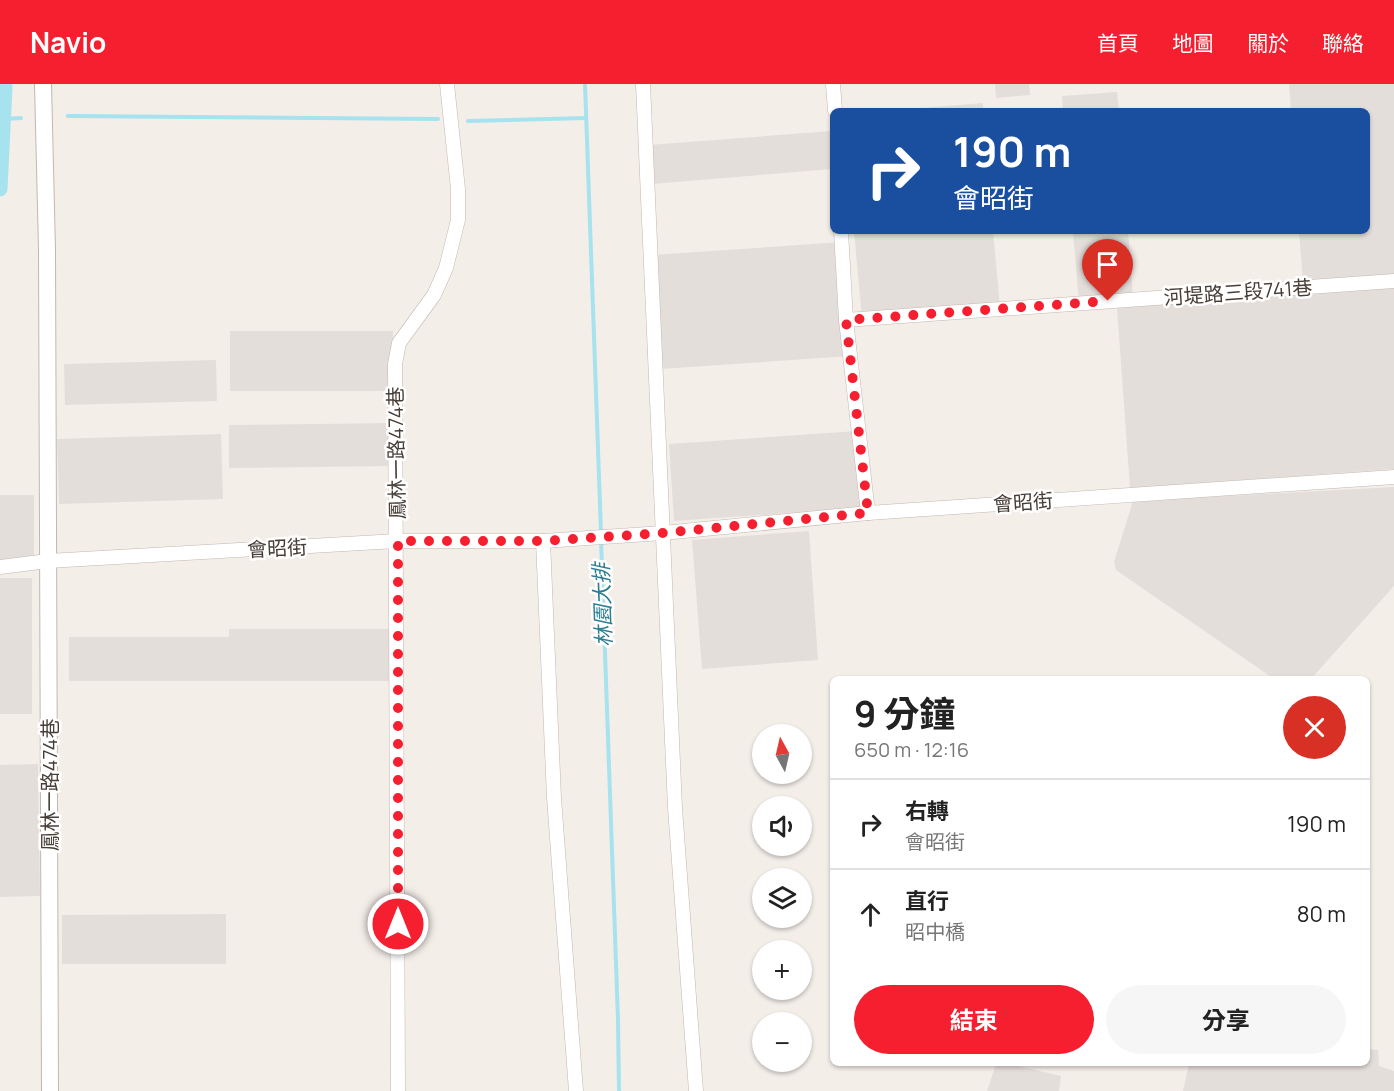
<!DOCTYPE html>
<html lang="zh-TW">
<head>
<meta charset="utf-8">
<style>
	body { margin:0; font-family:Manrope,"Noto Sans TC",sans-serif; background:#f6f6f6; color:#222; height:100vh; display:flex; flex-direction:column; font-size:22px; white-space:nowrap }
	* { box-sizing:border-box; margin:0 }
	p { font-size:20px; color:#767676 }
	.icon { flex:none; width:33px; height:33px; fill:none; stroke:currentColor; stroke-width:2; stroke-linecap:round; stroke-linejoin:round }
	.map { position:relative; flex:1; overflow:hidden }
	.sheet { position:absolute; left:830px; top:592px; width:540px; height:390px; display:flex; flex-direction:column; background:#fff; border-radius:9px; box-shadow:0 2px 4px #0004 }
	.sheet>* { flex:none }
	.banner { position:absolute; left:830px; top:24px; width:540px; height:126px; border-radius:9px; box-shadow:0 2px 4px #0004; background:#1a4fa0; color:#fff; overflow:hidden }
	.needle { width:39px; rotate:352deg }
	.controls { position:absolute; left:752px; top:640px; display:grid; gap:12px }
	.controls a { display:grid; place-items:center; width:60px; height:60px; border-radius:50%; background:#fff; box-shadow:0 2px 4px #0004; font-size:30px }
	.pin { position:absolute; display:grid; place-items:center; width:51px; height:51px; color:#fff; margin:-62px -26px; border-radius:50% 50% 50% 0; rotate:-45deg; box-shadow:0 0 6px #0007 }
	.pin .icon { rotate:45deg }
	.me { position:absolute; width:66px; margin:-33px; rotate:0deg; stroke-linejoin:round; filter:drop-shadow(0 0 4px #0008) }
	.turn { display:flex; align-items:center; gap:21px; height:126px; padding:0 24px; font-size:27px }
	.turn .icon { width:78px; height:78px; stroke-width:2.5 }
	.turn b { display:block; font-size:42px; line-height:51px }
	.round { display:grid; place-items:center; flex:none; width:63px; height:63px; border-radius:32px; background:#f6f6f6 }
	.head { display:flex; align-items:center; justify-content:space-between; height:102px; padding:0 24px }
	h1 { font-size:36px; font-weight:700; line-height:45px }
	.primary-button { display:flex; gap:12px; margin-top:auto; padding:12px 24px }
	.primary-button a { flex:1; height:69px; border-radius:36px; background:#f51f2f; color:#fff; font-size:24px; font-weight:700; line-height:69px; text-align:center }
	.primary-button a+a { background:#f6f6f6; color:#222 }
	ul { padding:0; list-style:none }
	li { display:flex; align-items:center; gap:18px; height:90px; padding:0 24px; border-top:2px solid #e0e0e0 }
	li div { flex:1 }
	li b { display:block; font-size:22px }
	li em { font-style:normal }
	header { display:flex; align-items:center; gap:36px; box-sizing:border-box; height:84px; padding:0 30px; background:#f51f2f; color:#fff }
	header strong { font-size:28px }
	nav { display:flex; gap:33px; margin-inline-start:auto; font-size:21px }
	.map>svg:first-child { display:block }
	.industrial { fill:#e4dedb }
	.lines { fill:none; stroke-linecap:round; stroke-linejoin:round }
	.stream { stroke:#a7e2ef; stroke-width:4 }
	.canal { stroke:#a7e2ef; stroke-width:15 }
	.minor-casing { stroke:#c3b7af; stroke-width:15 }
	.tertiary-casing { stroke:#c3b7af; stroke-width:18 }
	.minor { stroke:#fff; stroke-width:14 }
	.tertiary { stroke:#fff; stroke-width:16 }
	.route { stroke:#f51f2f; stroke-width:10; stroke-dasharray:0 18 }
	.labels { text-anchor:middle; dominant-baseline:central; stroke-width:5; stroke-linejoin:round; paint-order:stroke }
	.street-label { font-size:20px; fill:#483e38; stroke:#fff }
	.water-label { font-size:21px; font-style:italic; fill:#2b7e92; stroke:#fff }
</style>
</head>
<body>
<header>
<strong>Navio</strong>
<nav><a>首頁</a><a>地圖</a><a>關於</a><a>聯絡</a></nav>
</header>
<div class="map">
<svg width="1394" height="1007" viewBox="0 0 1394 1007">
	<rect width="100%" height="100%" fill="#f4eee9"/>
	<g class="industrial">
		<path d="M995,0H1029L1030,11L996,14Z"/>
		<path d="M1289,0H1394V192L1303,199L1299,147H1366V27H1291Z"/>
		<path d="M1117,8L1119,27H1063L1062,12Z"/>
		<path d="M983,19V27H886Z"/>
		<path d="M831,47L832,85L652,100L649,61Z"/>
		<path d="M854,147H993L1000,223L862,234Z"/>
		<path d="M1073,147H1128L1133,213L1079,218Z"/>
		<path d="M843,158L851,272L660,285L652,171Z"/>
		<path d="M1394,204V385L1130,404L1117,224Z"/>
		<rect x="230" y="247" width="163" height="60"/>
		<path d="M216,276L217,317L65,321L64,280Z"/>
		<path d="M393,339L394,382L229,384V341Z"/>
		<path d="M857,347L862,424L674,437L669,360Z"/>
		<path d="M221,350L223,415L59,420L57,355Z"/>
		<path d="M1394,403V502L1311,595H1274L1116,486L1114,478L1133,417Z"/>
		<path d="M0,411H34V479L0,478Z"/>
		<path d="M809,447L818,576L702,585L692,456Z"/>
		<rect x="0" y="494" width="32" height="136"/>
		<path d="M229,545H397V597H69V553H229Z"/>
		<path d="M38,680L40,812L0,813V681Z"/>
		<path d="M226,830V880H62V831Z"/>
		<path d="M1367,965L1378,966L1379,982L1394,987V1007H1183L1189,980H1366Z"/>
		<path d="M996,980H1009L1061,992L1059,1007H987Z"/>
	</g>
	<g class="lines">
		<g class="stream">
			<path d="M585,0L601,449"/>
			<path d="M68,32L438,35"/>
			<path d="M4,35L21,34"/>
			<path d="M468,37L586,34"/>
			<path d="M601,456L618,936L619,1007"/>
		</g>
		<path class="canal" d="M0,105L5,3"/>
		<g class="minor-casing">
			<g id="minor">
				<path d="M643,0L675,724L696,1007"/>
				<path d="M833,0L835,27"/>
				<path d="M841,147L846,236"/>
				<path d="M868,429L846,236L1394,197"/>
				<path d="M543,457L554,714L576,1007"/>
				<path d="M0,483L48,477L397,457H543L663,449L868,429L1394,393"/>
				<path d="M398,1007L395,280L399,259L434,211L446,184L458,136V105L447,0"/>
			</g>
		</g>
		<g class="tertiary-casing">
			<path id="tertiary" d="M43,0L47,166L50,1007"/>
		</g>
		<use href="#minor" class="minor"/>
		<use href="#tertiary" class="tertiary"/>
	</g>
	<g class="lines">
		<path class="route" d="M398,840V457H543L663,449L868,429L846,236L1108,217"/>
	</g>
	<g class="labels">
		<g class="street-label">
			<text transform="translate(1238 208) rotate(-4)">河堤路三段741巷</text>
			<text transform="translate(396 369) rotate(-91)">鳳林一路474巷</text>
			<text transform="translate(1023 418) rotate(-4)">會昭街</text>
			<text transform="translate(277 464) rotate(-3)">會昭街</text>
			<text transform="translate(49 701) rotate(-90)">鳳林一路474巷</text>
		</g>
		<g class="water-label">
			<text transform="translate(602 521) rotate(-92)">林園大排</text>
		</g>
	</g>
</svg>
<div class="controls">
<a><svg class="needle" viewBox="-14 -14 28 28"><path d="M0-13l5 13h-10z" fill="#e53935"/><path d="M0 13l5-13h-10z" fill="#767676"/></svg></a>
<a><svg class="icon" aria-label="sound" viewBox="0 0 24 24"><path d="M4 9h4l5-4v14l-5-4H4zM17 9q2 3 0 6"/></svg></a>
<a><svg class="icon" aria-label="layers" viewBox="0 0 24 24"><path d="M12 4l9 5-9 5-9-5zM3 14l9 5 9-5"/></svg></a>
<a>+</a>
<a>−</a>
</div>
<div class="pin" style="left:1108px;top:217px;background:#d93025"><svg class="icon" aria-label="arrive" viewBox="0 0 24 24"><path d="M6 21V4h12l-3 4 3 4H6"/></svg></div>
<svg class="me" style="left:398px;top:840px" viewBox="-20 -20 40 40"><circle r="17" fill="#f51f2f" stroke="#fff" stroke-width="3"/><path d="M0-11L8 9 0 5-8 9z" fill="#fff"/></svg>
<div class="banner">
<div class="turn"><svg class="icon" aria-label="right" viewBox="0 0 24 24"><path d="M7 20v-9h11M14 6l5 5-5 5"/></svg><div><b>190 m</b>會昭街</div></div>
</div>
<section class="sheet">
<div class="head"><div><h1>9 分鐘</h1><p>650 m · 12:16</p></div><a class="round" style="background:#d93025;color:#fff"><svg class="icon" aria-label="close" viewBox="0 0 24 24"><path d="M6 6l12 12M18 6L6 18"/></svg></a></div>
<ul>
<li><svg class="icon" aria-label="right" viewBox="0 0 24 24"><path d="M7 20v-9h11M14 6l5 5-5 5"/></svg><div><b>右轉</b><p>會昭街</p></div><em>190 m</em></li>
<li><svg class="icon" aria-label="ahead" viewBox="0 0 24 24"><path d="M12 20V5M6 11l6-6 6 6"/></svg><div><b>直行</b><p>昭中橋</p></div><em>80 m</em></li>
</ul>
<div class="primary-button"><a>結束</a><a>分享</a></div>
</section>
</div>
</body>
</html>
